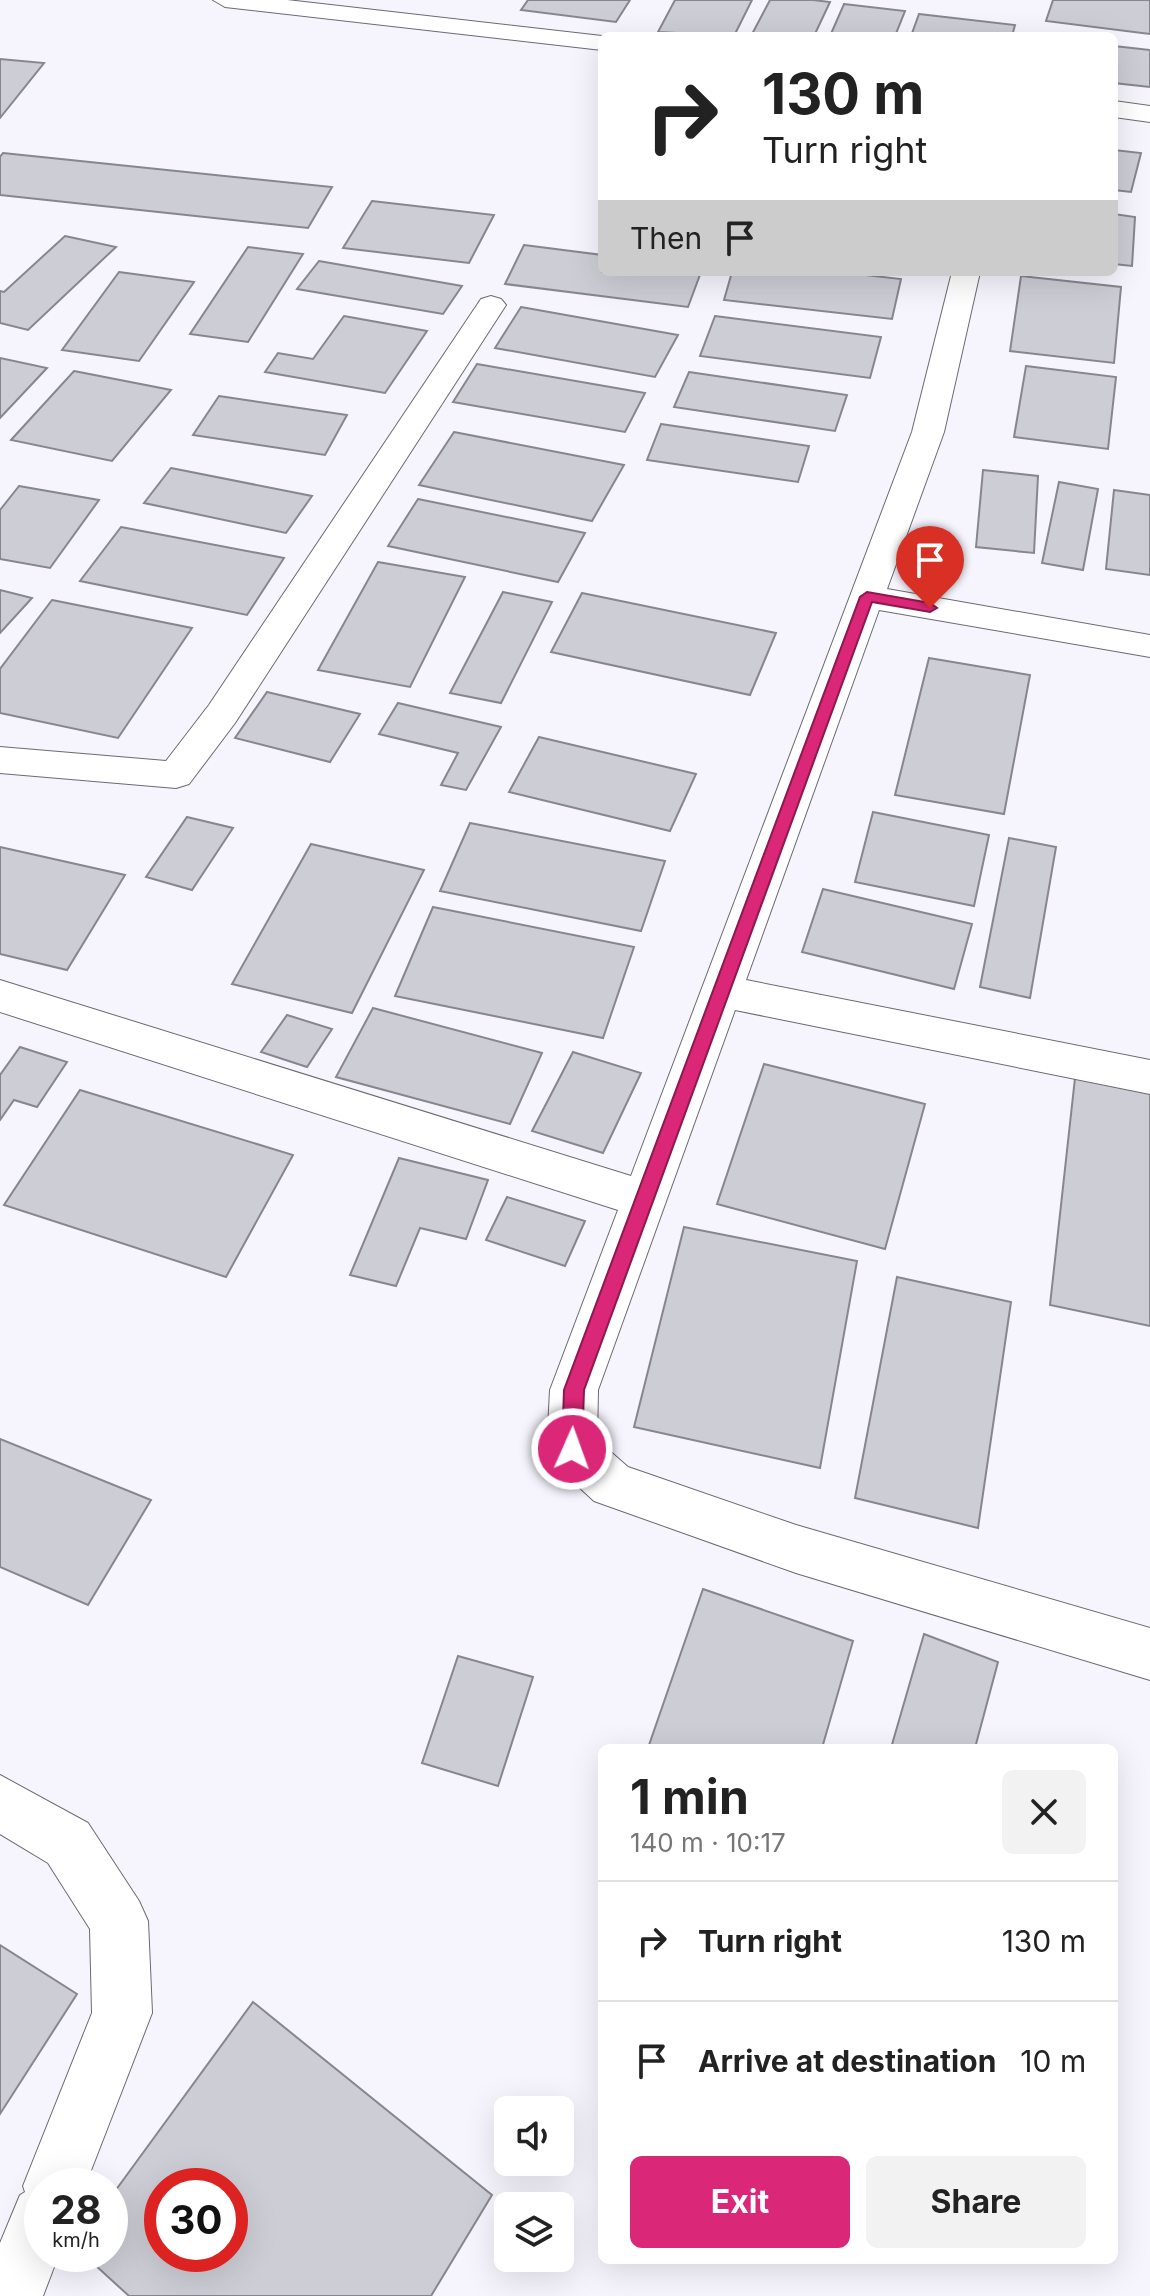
<!DOCTYPE html>
<html lang="en">
<head>
<meta charset="utf-8">
<style>
	body { margin:0; font-family:Inter,sans-serif; background:#f2f2f2; color:#222; height:100vh; display:flex; flex-direction:column; font-size:30px; white-space:nowrap }
	* { box-sizing:border-box; margin:0 }
	p { font-size:26px; color:#767676 }
	.icon { flex:none; width:44px; height:44px; fill:none; stroke:currentColor; stroke-width:2; stroke-linecap:round; stroke-linejoin:round }
	.map { position:relative; flex:1; overflow:hidden }
	.drawer { position:absolute; left:598px; top:1744px; width:520px; height:520px; display:flex; flex-direction:column; background:#fff; border-radius:12px; box-shadow:0 8px 32px #0002 }
	.drawer>* { flex:none }
	.banner { position:absolute; left:598px; top:32px; width:520px; height:244px; border-radius:12px; box-shadow:0 8px 32px #0002; background:#fff; color:#222; overflow:hidden }
	.tools { position:absolute; left:494px; top:2096px; display:grid; gap:16px }
	.tools a { display:grid; place-items:center; width:80px; height:80px; border-radius:12px; background:#fff; box-shadow:0 8px 32px #0002; font-size:40px }
	.speed { position:absolute; left:24px; top:2168px; display:flex; gap:16px; font-size:40px; font-weight:700; text-align:center }
	.speed>* { display:grid; place-content:center; width:104px; height:104px; border-radius:50%; background:#fff; box-shadow:0 8px 32px #0002; line-height:1 }
	.speed small { font-size:20px; font-weight:400 }
	.speed .limit { border:12px solid #d22; background:#fff; color:#111 }
	.pin { position:absolute; display:grid; place-items:center; width:68px; height:68px; color:#fff; margin:-82px -34px; border-radius:50% 50% 50% 0; rotate:-45deg; box-shadow:0 0 8px #0007 }
	.pin .icon { rotate:45deg }
	.me { position:absolute; width:88px; margin:-44px; rotate:2deg; stroke-linejoin:round; filter:drop-shadow(0 0 6px #0008) }
	.turn { display:flex; align-items:center; gap:28px; height:168px; padding:0 32px; font-size:36px }
	.turn .icon { width:104px; height:104px; stroke-width:2.5 }
	.turn b { display:block; font-size:56px; line-height:68px }
	.then { display:flex; align-items:center; height:76px; padding:0 32px; background:#0003; gap:16px; font-size:30px }
	.round { display:grid; place-items:center; flex:none; width:84px; height:84px; border-radius:12px; background:#f2f2f2 }
	.headline { display:flex; align-items:center; justify-content:space-between; height:136px; padding:0 32px }
	h1 { font-size:48px; font-weight:700; line-height:60px }
	.button { display:flex; gap:16px; margin-top:auto; padding:16px 32px }
	.button a { flex:1; height:92px; border-radius:12px; background:#db2777; color:#fff; font-size:32px; font-weight:700; line-height:92px; text-align:center }
	.button a+a { background:#f2f2f2; color:#222 }
	ul { padding:0; list-style:none }
	li { display:flex; align-items:center; gap:24px; height:120px; padding:0 32px; border-top:2px solid #e0e0e0 }
	li div { flex:1 }
	li b { display:block; font-size:30px }
	li em { font-style:normal }
	.map>svg:first-child { display:block }
	.building { fill:#cdcdd5; stroke:#87868d; stroke-width:2; fill-rule:evenodd }
	.lines { fill:none; stroke-linecap:round; stroke-linejoin:round }
	.minor-casing { stroke:#6b6a71; stroke-width:2 }
	.minor { fill:#fff; fill-rule:evenodd }
	.route { fill:#db2777; stroke:#8e194d; stroke-width:2 }
</style>
</head>
<body>
<div class="map">
<svg width="1150" height="2296" viewBox="0 0 1150 2296">
	<rect width="100%" height="100%" fill="#f6f5fe"/>
	<g class="building">
		<path d="M528,0H630L616,22L521,10Z"/>
		<path d="M675,0H752L734,36L658,32Z"/>
		<path d="M770,0H813L830,2L814,36H751Z"/>
		<path d="M1053,0H1150V34L1046,21Z"/>
		<path d="M844,4L905,11L895,36H830Z"/>
		<path d="M919,14L1015,25L1012,36H911Z"/>
		<path d="M1114,46L1150,50V87L1114,83Z"/>
		<path d="M0,59L44,63L0,118Z"/>
		<path d="M1114,150L1141,153L1131,192L1114,190Z"/>
		<path d="M3,153L332,187L308,228L0,195V157Z"/>
		<path d="M372,201L494,215L469,263L343,248Z"/>
		<path d="M1114,214L1135,217L1132,266L1114,264Z"/>
		<path d="M65,236L116,247L28,330L0,323V291L4,292Z"/>
		<path d="M524,245L602,255V272H701L688,307L505,284Z"/>
		<path d="M248,247L303,254L248,342L190,334Z"/>
		<path d="M319,261L462,286L443,314L297,289Z"/>
		<path d="M119,272L194,282L139,361L62,350Z"/>
		<path d="M732,272H839L901,279L892,319L724,300Z"/>
		<path d="M1021,276L1121,287L1114,363L1010,351Z"/>
		<path d="M521,307L678,335L655,377L495,348Z"/>
		<path d="M344,316L427,331L385,393L265,372L278,353L313,359Z"/>
		<path d="M715,316L881,337L870,378L700,356Z"/>
		<path d="M0,358L47,368L0,418Z"/>
		<path d="M477,364L645,393L625,432L453,402Z"/>
		<path d="M1026,366L1116,377L1108,449L1014,437Z"/>
		<path d="M74,371L171,390L112,461L11,440Z"/>
		<path d="M689,372L847,395L835,431L674,407Z"/>
		<path d="M219,396L347,415L325,455L193,435Z"/>
		<path d="M661,424L809,446L798,482L647,460Z"/>
		<path d="M454,432L624,465L592,521L419,485Z"/>
		<path d="M171,468L312,496L286,533L144,503Z"/>
		<path d="M983,470L1038,476L1034,553L976,547Z"/>
		<path d="M1059,482L1098,489L1083,570L1042,563Z"/>
		<path d="M19,486L99,500L50,568L0,559V510Z"/>
		<path d="M1114,490L1150,495V575L1106,569Z"/>
		<path d="M418,499L585,533L558,582L388,546Z"/>
		<path d="M121,527L284,558L247,615L80,581Z"/>
		<path d="M378,562L465,577L410,687L318,670Z"/>
		<path d="M0,590L32,598L0,633Z"/>
		<path d="M503,592L552,602L501,703L450,693Z"/>
		<path d="M582,593L776,633L750,695L551,652Z"/>
		<path d="M52,600L192,628L118,738L0,713V669Z"/>
		<path d="M929,658L1030,675L1004,814L895,795Z"/>
		<path d="M267,692L360,714L330,762L235,738Z"/>
		<path d="M398,703L501,727L466,790L441,785L458,753L379,734Z"/>
		<path d="M539,737L696,774L670,831L509,792Z"/>
		<path d="M873,812L989,835L974,906L855,882Z"/>
		<path d="M187,817L233,828L192,890L146,877Z"/>
		<path d="M470,823L665,861L641,931L440,891Z"/>
		<path d="M1009,838L1056,847L1030,998L980,987Z"/>
		<path d="M311,844L424,870L352,1013L232,984Z"/>
		<path d="M0,847L125,875L67,970L0,954Z"/>
		<path d="M823,889L972,924L954,989L802,952Z"/>
		<path d="M433,907L634,947L603,1038L395,996Z"/>
		<path d="M373,1008L542,1053L510,1124L336,1077Z"/>
		<path d="M287,1015L332,1029L307,1067L261,1052Z"/>
		<path d="M20,1047L67,1062L37,1107L14,1100L0,1120V1075Z"/>
		<path d="M573,1052L641,1073L603,1153L532,1131Z"/>
		<path d="M764,1064L925,1104L885,1249L717,1204Z"/>
		<path d="M1075,1078L1150,1092V1326L1050,1305Z"/>
		<path d="M80,1090L293,1155L226,1277L4,1205Z"/>
		<path d="M399,1158L488,1180L466,1239L420,1228L396,1286L350,1275Z"/>
		<path d="M507,1197L585,1221L565,1266L486,1240Z"/>
		<path d="M684,1227L857,1261L820,1468L634,1427Z"/>
		<path d="M897,1277L1011,1302L978,1528L855,1498Z"/>
		<path d="M0,1439L151,1500L88,1605L0,1567Z"/>
		<path d="M703,1589L853,1641L822,1748H648Z"/>
		<path d="M924,1634L998,1662L975,1748H891Z"/>
		<path d="M458,1656L533,1677L498,1786L422,1763Z"/>
		<path d="M0,1945L77,1994L0,2114Z"/>
		<path d="M253,2002L492,2195L431,2296H129L83,2254H110V2198ZM162,2186H230V2254H162Z"/>
	</g>
	<g class="lines">
		<g class="minor-casing">
			<g id="minor">
				<path d="M213,0H287L602,36V50L225,7Z"/>
				<path d="M1114,101L1150,106V122L1114,117Z"/>
				<path d="M952,272H980L944,432L887,589L1150,635V657L879,610L746,980L1150,1060V1094L735,1010L598,1390L597,1440L628,1467L796,1525L1150,1628V1680L796,1573L594,1501L555,1465L547,1449L550,1390L618,1210L0,1012V980L631,1176L912,432Z"/>
				<path d="M491,296L501,299L506,305L235,723L189,784L176,788L0,773V747L166,761L209,705L481,299Z"/>
				<path d="M0,1775L88,1823L139,1901L148,1921L152,2013L85,2186H42V2254H59L43,2296H0V2243L20,2195L25,2192L23,2186L92,2013L90,1929L48,1863L0,1834Z"/>
			</g>
		</g>
		<use href="#minor" class="minor"/>
	</g>
	<path class="route" d="M867,592L930,603L937,608L930,612L872,602L584,1390L582,1449L579,1456L572,1458L565,1456L562,1449L564,1390L860,597Z"/>
</svg>
<div class="tools">
<a><svg class="icon" aria-label="sound" viewBox="0 0 24 24"><path d="M4 9h4l5-4v14l-5-4H4zM17 9q2 3 0 6"/></svg></a>
<a><svg class="icon" aria-label="layers" viewBox="0 0 24 24"><path d="M12 4l9 5-9 5-9-5zM3 14l9 5 9-5"/></svg></a>
</div>
<div class="speed"><div>28<small>km/h</small></div><div class="limit">30</div></div>
<div class="pin" style="left:930px;top:608px;background:#d93025"><svg class="icon" aria-label="arrive" viewBox="0 0 24 24"><path d="M6 21V4h12l-3 4 3 4H6"/></svg></div>
<svg class="me" style="left:572px;top:1449px" viewBox="-20 -20 40 40"><circle r="17" fill="#db2777" stroke="#fff" stroke-width="3"/><path d="M0-11L8 9 0 5-8 9z" fill="#fff"/></svg>
<div class="banner">
<div class="turn"><svg class="icon" aria-label="right" viewBox="0 0 24 24"><path d="M7 20v-9h11M14 6l5 5-5 5"/></svg><div><b>130 m</b>Turn right</div></div>
<div class="then">Then<svg class="icon" aria-label="arrive" viewBox="0 0 24 24"><path d="M6 21V4h12l-3 4 3 4H6"/></svg></div>
</div>
<section class="drawer">
<div class="headline"><div><h1>1 min</h1><p>140 m · 10:17</p></div><a class="round"><svg class="icon" aria-label="close" viewBox="0 0 24 24"><path d="M6 6l12 12M18 6L6 18"/></svg></a></div>
<ul>
<li><svg class="icon" aria-label="right" viewBox="0 0 24 24"><path d="M7 20v-9h11M14 6l5 5-5 5"/></svg><div><b>Turn right</b></div><em>130 m</em></li>
<li><svg class="icon" aria-label="arrive" viewBox="0 0 24 24"><path d="M6 21V4h12l-3 4 3 4H6"/></svg><div><b>Arrive at destination</b></div><em>10 m</em></li>
</ul>
<div class="button"><a>Exit</a><a>Share</a></div>
</section>
</div>
</body>
</html>
